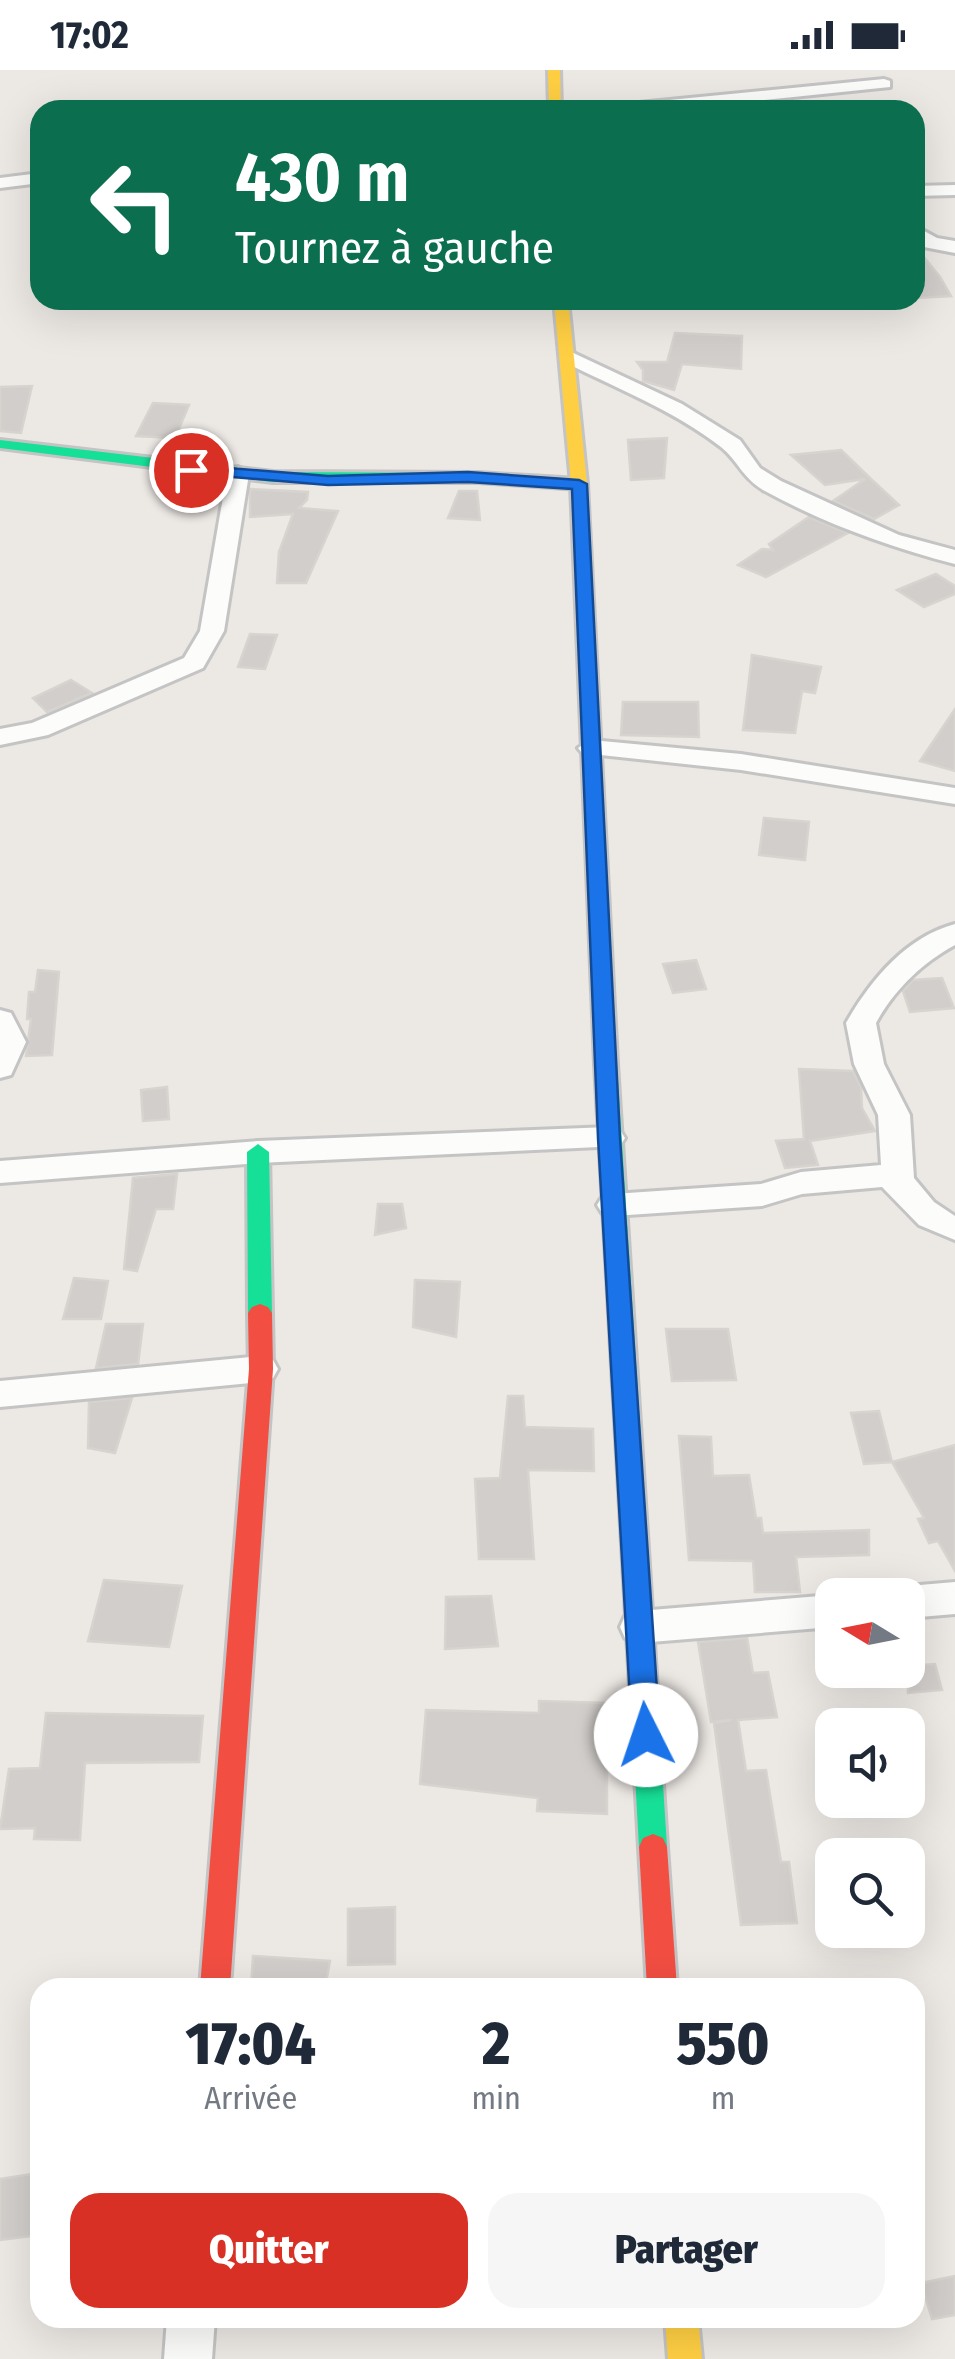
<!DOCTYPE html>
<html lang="fr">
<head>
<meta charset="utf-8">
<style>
	body { margin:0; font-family:"Fira Sans Condensed",sans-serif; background:#f6f6f7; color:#1f2937; height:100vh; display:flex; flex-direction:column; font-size:38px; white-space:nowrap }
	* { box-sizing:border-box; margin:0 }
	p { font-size:32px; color:#747a83 }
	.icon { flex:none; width:55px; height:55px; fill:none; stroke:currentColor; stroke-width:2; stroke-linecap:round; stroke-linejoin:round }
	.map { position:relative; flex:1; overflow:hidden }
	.side { position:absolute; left:30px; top:1908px; width:895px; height:350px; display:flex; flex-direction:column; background:#fff; border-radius:30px; box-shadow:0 10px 40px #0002 }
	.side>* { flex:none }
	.guide { position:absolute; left:30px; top:30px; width:895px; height:210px; border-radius:30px; box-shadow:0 10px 40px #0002; background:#0b6e4f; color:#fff; overflow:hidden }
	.needle { width:65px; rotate:280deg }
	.tools { position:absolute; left:815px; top:1508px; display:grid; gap:20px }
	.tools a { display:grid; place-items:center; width:110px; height:110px; border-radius:20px; background:#fff; box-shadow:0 10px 40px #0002; font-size:50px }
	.pin { position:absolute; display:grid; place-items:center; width:85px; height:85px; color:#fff; margin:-42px; border:5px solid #fff; border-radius:50%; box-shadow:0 2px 10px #0007 }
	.me { position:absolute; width:110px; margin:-55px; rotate:356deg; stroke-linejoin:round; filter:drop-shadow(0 0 8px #0008) }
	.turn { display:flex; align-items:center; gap:35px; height:210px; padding:0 40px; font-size:45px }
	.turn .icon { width:130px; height:130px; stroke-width:2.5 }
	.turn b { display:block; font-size:70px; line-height:85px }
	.eta { display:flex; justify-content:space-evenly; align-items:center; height:170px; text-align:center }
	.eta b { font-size:60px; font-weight:800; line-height:70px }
	.button { display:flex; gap:20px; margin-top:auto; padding:20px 40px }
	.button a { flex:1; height:115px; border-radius:30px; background:#d93025; color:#fff; font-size:40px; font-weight:800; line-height:115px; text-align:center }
	.button a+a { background:#f6f6f7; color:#1f2937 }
	.status { display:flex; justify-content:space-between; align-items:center; height:70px; padding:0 50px; background:#fff; direction:ltr }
	.status svg { height:28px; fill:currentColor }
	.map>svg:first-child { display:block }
	.building { fill:#d1cecb; stroke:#d7d4d0; stroke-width:2.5 }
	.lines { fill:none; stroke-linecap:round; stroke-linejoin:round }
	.street-casing { stroke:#c5c4c5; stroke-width:6 }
	.fast-casing { stroke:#c5c4c5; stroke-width:6 }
	.slow-casing { stroke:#c5c4c5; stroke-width:6 }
	.jam-casing { stroke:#c5c4c5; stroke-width:6 }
	.street { fill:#fcfcfb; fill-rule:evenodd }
	.fast { fill:#16e098; fill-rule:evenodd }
	.slow { fill:#ffcf43; fill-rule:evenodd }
	.jam { fill:#f24e42; fill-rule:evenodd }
	.route { fill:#1a73e8; stroke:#114b97; stroke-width:2.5 }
</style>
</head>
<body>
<div class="status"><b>17:02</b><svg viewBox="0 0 49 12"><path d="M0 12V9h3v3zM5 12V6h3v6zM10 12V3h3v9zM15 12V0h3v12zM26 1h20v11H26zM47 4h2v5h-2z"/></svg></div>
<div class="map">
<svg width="955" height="2289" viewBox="0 0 955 2289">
	<rect width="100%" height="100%" fill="#ece8e4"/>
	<g class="building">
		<path d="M915,176L940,207L951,226L915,228Z"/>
		<path d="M675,263L742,266L741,299L682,294L674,320L643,311V300L637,292H667Z"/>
		<path d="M32,316L21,363L0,361V317Z"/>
		<path d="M153,333L189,335L175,368L136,366Z"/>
		<path d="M667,368L664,408L631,410L628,370Z"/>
		<path d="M841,380L871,409L899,435L874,449L833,431L865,409L825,415L791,385Z"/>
		<path d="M250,419L308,422L307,430L299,438L338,441L306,513H277L279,482L293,444L250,447Z"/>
		<path d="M459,421H477L480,450L448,448Z"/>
		<path d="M809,447L848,463L766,507L738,495L762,479L773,480L769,474Z"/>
		<path d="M936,504L955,516V524L924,537L897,520Z"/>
		<path d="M250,564L277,565L265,599L238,597Z"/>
		<path d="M752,585L821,597L815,623L802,621L795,663L743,660Z"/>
		<path d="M71,610L92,623L47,642L33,628Z"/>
		<path d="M623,632H698L699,667L621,665Z"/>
		<path d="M955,639V701L920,691Z"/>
		<path d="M764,748L809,752L805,790L759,785Z"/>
		<path d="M696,890L706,919L673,923L663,894Z"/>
		<path d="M38,900L59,902L52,985L26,986L31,949H27L29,922H35Z"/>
		<path d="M942,908L954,938L910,942L903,921L913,910Z"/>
		<path d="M799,999L853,1001L861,1017L862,1038L875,1061L810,1071L818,1095L785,1098L776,1071L804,1069Z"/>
		<path d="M167,1017L169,1049L143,1051L141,1020Z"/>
		<path d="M177,1104L173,1139H156L137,1201L124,1199L133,1108Z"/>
		<path d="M378,1134H402L406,1158L375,1165Z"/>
		<path d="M74,1208L108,1211L101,1249H63Z"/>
		<path d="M415,1210L460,1212L456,1267L413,1257Z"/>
		<path d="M106,1254H143L138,1294L96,1298Z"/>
		<path d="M666,1259H728L736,1310L672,1311Z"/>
		<path d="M508,1326H523L525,1357L593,1359L594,1401L528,1400L534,1489H479L475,1409L500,1408Z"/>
		<path d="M132,1328L115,1383L88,1378L89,1332Z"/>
		<path d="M879,1341L892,1392L864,1394L851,1343Z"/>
		<path d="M679,1366L711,1367L713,1406L749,1405L756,1448H761L763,1463L869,1460V1485L796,1487L800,1522H755L753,1491L689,1490Z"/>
		<path d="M955,1375V1501L938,1471L929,1473L918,1449L924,1448L892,1392Z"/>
		<path d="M104,1510L182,1516L169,1577L88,1571Z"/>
		<path d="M491,1526L498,1576L445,1579L446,1527Z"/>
		<path d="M747,1568L753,1603L768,1602L777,1647L738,1650L746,1701L766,1700L781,1792H789L797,1853L741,1855L714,1653L731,1650L711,1652L698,1572Z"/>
		<path d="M935,1594L942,1620L908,1623V1596Z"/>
		<path d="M539,1631L607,1633V1744L537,1741L538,1728L420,1714L426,1640L539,1643Z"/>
		<path d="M46,1643L203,1646L199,1692L85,1693L80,1770L34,1769L35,1758L0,1759L9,1699L40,1698Z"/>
		<path d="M395,1837V1894L348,1895V1839Z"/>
		<path d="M253,1886L330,1891L325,1918H251Z"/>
		<path d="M32,2104V2166L0,2170V2109Z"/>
		<path d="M955,2206V2245L932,2249L921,2213Z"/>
	</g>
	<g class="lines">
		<g class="street-casing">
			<g id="street">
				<path d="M884,9L890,11V17L669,40H610L618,35Z"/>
				<path d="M40,103V113L0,118V108Z"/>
				<path d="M955,115V125L915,126V116Z"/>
				<path d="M915,156L937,168L955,171V183L924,177L915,170Z"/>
				<path d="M567,280L682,334L740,370L760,398L781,411L899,465L955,480V494C889,477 823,453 763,420C742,407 738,391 721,377C673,340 614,317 560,290V282Z"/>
				<path d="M238,397L249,404L224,561L203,598L48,665L0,675V659L32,653L184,588L200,561L227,404Z"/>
				<path d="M591,670L741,684L955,718V734L741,700L582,683L578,678Z"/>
				<path d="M955,854V875C922,893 894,920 876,953L884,994L910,1045L914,1108L934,1132L955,1146V1170L919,1155L882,1117L802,1124L762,1136L613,1146L602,1143L597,1135L602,1127L613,1124L761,1114L801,1102L881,1095L878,1045L854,994L846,953C870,911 906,867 955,854Z"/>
				<path d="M0,940L11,943L26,972L11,1005L0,1008Z"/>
				<path d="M609,1057L620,1060L625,1068L620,1076L258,1093L0,1113V1091L258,1071Z"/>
				<path d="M261,1286L273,1290L278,1299L273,1308L261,1312L0,1337V1311Z"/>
				<path d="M955,1512V1544L908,1548V1525H892L908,1516Z"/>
				<path d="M832,1525V1557L639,1573L625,1568L620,1557L625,1546L639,1541Z"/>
				<path d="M167,2248H215L212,2289H164Z"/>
			</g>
		</g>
		<g class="fast-casing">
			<g id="fast">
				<path d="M0,370L273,402L478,403L579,409L587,414L579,419L478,412H273L0,378Z"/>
				<path d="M606,987L617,994L667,1777L663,1786L653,1790L643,1786L639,1777L595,994Z"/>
				<path d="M258,1074L269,1082L272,1243L268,1249H252L248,1243L247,1082Z"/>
			</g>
		</g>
		<g class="slow-casing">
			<g id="slow">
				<path d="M548,0H560L561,40H549Z"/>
				<path d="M554,230H568L587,414L617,994L606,1001L595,994L571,414Z"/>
				<path d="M665,2248H698L702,2289H668Z"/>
			</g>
		</g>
		<g class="jam-casing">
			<g id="jam">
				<path d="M260,1234L268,1237L272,1243L273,1299L230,1918H200L249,1299L248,1243L252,1237Z"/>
				<path d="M653,1764L663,1768L667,1777L677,1918H647L639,1777L643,1768Z"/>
			</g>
		</g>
		<use href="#street" class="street"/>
		<use href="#fast" class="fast"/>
		<use href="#slow" class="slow"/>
		<use href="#jam" class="jam"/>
	</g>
	<path class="route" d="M191,395L328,406L468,402L579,410L587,414L620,1068L660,1665L656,1674L646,1677L636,1674L632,1665L598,1068L572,419L468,412L328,415L185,403L183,400Z"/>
</svg>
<div class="tools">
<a><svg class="needle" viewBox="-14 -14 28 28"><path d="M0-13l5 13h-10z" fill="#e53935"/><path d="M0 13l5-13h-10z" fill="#747a83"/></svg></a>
<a><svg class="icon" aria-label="sound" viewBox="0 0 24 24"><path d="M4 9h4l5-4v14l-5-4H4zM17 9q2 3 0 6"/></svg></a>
<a><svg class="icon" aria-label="search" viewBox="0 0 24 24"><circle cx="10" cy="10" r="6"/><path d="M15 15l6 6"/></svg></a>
</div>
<div class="pin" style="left:191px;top:400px;background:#d93025"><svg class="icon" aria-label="arrive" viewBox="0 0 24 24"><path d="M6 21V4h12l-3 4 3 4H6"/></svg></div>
<svg class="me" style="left:646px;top:1665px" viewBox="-20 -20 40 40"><circle r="19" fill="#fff"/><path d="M0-13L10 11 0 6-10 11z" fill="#1a73e8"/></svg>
<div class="guide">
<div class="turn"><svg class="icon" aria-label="left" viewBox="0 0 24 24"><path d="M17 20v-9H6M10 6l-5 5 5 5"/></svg><div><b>430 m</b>Tournez à gauche</div></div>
</div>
<section class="side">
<div class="eta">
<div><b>17:04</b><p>Arrivée</p></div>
<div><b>2</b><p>min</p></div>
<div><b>550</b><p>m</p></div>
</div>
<div class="button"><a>Quitter</a><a>Partager</a></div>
</section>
</div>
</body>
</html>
